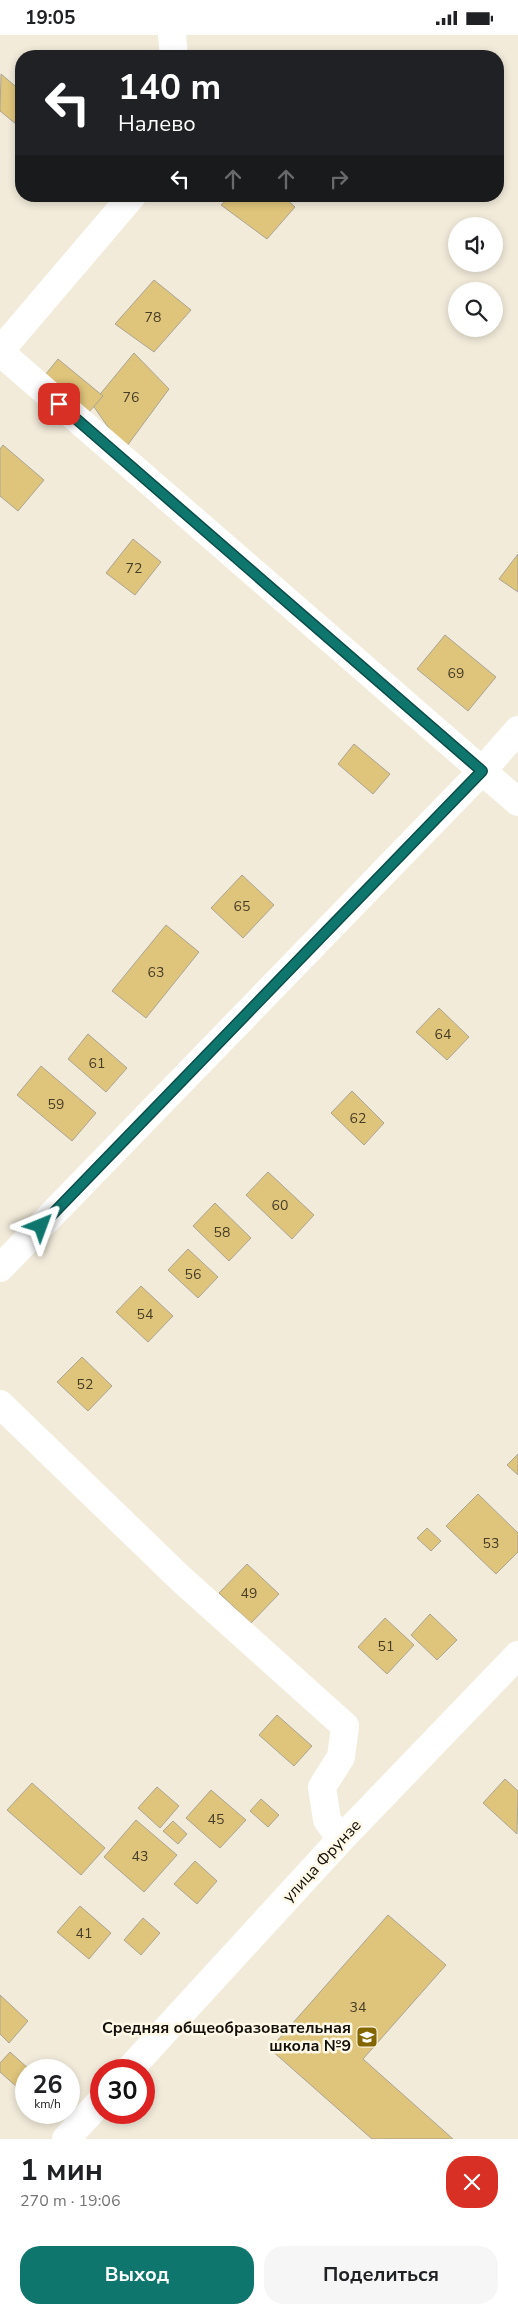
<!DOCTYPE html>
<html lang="ru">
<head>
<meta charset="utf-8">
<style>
	body { margin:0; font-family:"Nunito Sans",sans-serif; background:#f6f6f6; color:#202124; height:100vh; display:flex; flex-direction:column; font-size:19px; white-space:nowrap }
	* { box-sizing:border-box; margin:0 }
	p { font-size:16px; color:#757577 }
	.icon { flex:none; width:28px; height:28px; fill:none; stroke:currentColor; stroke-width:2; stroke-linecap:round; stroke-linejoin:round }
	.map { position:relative; height:2104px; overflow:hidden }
	.panel { display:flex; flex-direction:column; background:#fff; flex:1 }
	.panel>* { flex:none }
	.guide { position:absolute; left:15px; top:15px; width:489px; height:152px; border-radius:20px; box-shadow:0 2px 8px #0003; background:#202124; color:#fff; overflow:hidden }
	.fabs { position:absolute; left:448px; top:182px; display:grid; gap:10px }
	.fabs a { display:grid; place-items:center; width:55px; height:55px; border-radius:50%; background:#fff; box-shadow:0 2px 8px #0003; font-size:25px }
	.speed { position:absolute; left:15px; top:2024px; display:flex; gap:10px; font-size:25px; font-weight:700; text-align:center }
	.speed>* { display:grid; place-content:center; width:65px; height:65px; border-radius:50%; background:#fff; box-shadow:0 2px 8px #0003; line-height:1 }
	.speed small { font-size:12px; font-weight:400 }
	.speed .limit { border:8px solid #d22; background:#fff; color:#111 }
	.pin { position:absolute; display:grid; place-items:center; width:42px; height:42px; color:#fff; margin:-21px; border-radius:10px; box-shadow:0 2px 8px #0006 }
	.me { position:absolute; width:55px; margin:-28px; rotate:44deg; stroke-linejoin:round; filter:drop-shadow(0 0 4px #0008) }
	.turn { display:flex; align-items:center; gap:18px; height:105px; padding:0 20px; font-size:22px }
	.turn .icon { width:65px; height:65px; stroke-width:2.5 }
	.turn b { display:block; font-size:35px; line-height:42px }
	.lanes { display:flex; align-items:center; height:48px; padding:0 20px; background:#0003; justify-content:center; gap:25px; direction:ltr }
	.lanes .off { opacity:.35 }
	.round { display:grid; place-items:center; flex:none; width:52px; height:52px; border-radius:20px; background:#f6f6f6 }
	.overview { display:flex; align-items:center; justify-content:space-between; height:85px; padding:0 20px }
	h1 { font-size:30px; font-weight:700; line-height:38px }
	.cta { display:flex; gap:10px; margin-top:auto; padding:10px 20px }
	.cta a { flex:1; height:58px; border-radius:20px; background:#0f766e; color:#fff; font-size:20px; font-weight:700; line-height:58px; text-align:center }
	.cta a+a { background:#f6f6f6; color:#202124 }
	.status { display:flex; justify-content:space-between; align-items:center; height:35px; padding:0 25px; background:#fff; direction:ltr }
	.status svg { height:14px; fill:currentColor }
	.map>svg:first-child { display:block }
	.building { fill:#dfc47b; stroke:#aba595 }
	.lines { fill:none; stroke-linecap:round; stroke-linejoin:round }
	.minor { stroke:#fff; stroke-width:28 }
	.route-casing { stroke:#0a4d48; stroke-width:12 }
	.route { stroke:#0f766e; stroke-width:9 }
	.labels { text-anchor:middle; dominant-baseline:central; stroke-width:5; stroke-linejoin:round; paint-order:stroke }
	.number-label { font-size:14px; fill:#453d26 }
	.street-label { font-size:16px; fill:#12100a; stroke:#fff8e7 }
	.poi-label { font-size:16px; font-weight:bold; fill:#12100a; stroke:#fff8e7; text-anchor:end }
</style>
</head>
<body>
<div class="status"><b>19:05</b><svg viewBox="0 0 49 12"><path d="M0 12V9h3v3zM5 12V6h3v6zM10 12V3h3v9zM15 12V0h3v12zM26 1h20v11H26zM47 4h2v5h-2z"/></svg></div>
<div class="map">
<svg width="518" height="2104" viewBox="0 0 518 2104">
	<rect width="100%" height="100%" fill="#f2ebda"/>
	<g class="building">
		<path d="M1,39L21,56V93L0,76Z"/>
		<path d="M231,161H283L295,172L267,204L221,170Z"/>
		<path d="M154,245L191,275L154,317L115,289Z"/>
		<path d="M134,318L169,354L124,415L92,369Z"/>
		<path d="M58,324L103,361L89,377L45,340Z"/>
		<path d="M3,410L44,445L18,476L0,461V414Z"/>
		<path d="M133,504L161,527L135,560L106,538Z"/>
		<path d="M518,519V557L499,544Z"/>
		<path d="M445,600L496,642L468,676L417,634Z"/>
		<path d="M354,709L390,739L373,759L338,729Z"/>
		<path d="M242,840L274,870L243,903L211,873Z"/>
		<path d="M166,890L199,917L146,983L112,956Z"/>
		<path d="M439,973L469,1002L447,1025L416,997Z"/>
		<path d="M88,999L127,1033L106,1057L68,1024Z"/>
		<path d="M41,1031L96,1078L72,1106L17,1060Z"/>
		<path d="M352,1056L384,1088L364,1110L331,1078Z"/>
		<path d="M268,1137L314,1180L292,1204L246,1160Z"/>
		<path d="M215,1168L251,1203L229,1226L193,1191Z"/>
		<path d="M188,1214L218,1242L198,1263L168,1235Z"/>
		<path d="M141,1251L173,1281L148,1307L116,1277Z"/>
		<path d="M82,1322L112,1351L88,1376L57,1347Z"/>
		<path d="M518,1419V1440L507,1430Z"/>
		<path d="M478,1459L518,1498V1517L496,1539L446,1491Z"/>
		<path d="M427,1493L441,1506L431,1516L417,1503Z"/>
		<path d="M247,1529L279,1559L251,1588L219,1558Z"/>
		<path d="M430,1579L457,1605L437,1625L411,1600Z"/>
		<path d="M385,1583L414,1610L387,1639L358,1612Z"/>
		<path d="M277,1680L312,1711L294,1731L259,1700Z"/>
		<path d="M505,1744L518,1756L517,1799L483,1768Z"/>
		<path d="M32,1748L105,1813L81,1840L7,1775Z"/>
		<path d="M157,1752L179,1771L160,1793L138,1773Z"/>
		<path d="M211,1755L246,1785L220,1813L186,1783Z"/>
		<path d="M261,1764L279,1780L268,1792L250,1776Z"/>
		<path d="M136,1785L177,1820L144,1857L104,1822Z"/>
		<path d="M173,1786L187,1799L178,1809L163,1796Z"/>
		<path d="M195,1826L217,1846L197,1869L174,1849Z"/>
		<path d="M80,1871L111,1898L89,1924L57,1897Z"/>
		<path d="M388,1880L446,1930L363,2024L453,2104H372L270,2014Z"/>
		<path d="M143,1883L160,1898L141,1920L124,1905Z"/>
		<path d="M0,1960L28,1986L9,2008L0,1999Z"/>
		<path d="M10,2017L30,2035H26V2042L17,2052L0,2037V2028Z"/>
	</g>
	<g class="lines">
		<g class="minor">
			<path d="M172,0L174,21"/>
			<path d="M0,316L132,161"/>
			<path d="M0,317L518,767"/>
			<path d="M0,1233L482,736L518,695"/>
			<path d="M0,1369L180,1543L345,1691L341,1722L322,1752L327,1785L341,1804"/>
			<path d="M129,2035L341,1804L518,1620"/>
			<path d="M66,2104L101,2066"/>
		</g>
	</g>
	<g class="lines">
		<g class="route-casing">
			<path id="route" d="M41,1191L482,736L59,369"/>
		</g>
		<use href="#route" class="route"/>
	</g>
	<defs>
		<g id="school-square" transform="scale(1.125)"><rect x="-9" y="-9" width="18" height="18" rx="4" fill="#836600" stroke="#fff8e7"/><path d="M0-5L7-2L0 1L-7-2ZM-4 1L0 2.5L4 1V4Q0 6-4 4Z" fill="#fff"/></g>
	</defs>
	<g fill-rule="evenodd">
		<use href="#school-square" x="367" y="2002"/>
	</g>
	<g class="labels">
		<g class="number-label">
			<text x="153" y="282">78</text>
			<text x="131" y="362">76</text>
			<text x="134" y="533">72</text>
			<text x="456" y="638">69</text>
			<text x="242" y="871">65</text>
			<text x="156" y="937">63</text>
			<text x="443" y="999">64</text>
			<text x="97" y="1028">61</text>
			<text x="56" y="1069">59</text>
			<text x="358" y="1083">62</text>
			<text x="280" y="1170">60</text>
			<text x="222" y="1197">58</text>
			<text x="193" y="1239">56</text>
			<text x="145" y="1279">54</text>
			<text x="85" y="1349">52</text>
			<text x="491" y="1508">53</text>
			<text x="249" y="1558">49</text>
			<text x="386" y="1611">51</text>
			<text x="216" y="1784">45</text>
			<text x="140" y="1821">43</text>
			<text x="84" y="1898">41</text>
			<text x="358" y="1972">34</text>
		</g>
		<g class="street-label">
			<text transform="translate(322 1826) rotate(-47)">улица Фрунзе</text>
		</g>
		<g class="poi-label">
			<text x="351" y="1993">Средняя общеобразовательная<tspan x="351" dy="18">школа №9</tspan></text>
		</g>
	</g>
</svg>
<div class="fabs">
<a><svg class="icon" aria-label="sound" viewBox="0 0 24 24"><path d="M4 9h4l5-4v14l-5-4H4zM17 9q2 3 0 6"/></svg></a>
<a><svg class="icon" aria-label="search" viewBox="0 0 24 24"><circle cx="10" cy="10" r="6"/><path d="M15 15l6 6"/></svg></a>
</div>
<div class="speed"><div>26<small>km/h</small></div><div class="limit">30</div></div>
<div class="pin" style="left:59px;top:369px;background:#d93025"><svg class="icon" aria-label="arrive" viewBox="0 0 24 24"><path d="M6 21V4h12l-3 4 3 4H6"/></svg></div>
<svg class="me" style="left:41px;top:1191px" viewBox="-20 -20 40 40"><path d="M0-17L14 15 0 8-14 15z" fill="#0f766e" stroke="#fff" stroke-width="4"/></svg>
<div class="guide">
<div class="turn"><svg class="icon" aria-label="left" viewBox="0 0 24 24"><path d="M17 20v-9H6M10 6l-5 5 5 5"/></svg><div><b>140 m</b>Налево</div></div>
<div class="lanes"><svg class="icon" aria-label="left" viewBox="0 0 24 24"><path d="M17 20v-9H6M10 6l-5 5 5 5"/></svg><svg class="icon off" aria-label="ahead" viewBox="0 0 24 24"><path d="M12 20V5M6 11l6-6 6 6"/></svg><svg class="icon off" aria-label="ahead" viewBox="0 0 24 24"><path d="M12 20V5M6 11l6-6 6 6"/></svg><svg class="icon off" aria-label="right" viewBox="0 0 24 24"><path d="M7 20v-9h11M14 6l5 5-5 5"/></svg></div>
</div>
</div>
<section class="panel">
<div class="overview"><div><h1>1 мин</h1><p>270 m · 19:06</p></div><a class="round" style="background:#d93025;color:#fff"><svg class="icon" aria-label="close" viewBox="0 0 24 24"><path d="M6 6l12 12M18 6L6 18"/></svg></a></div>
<div class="cta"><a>Выход</a><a>Поделиться</a></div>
</section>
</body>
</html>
